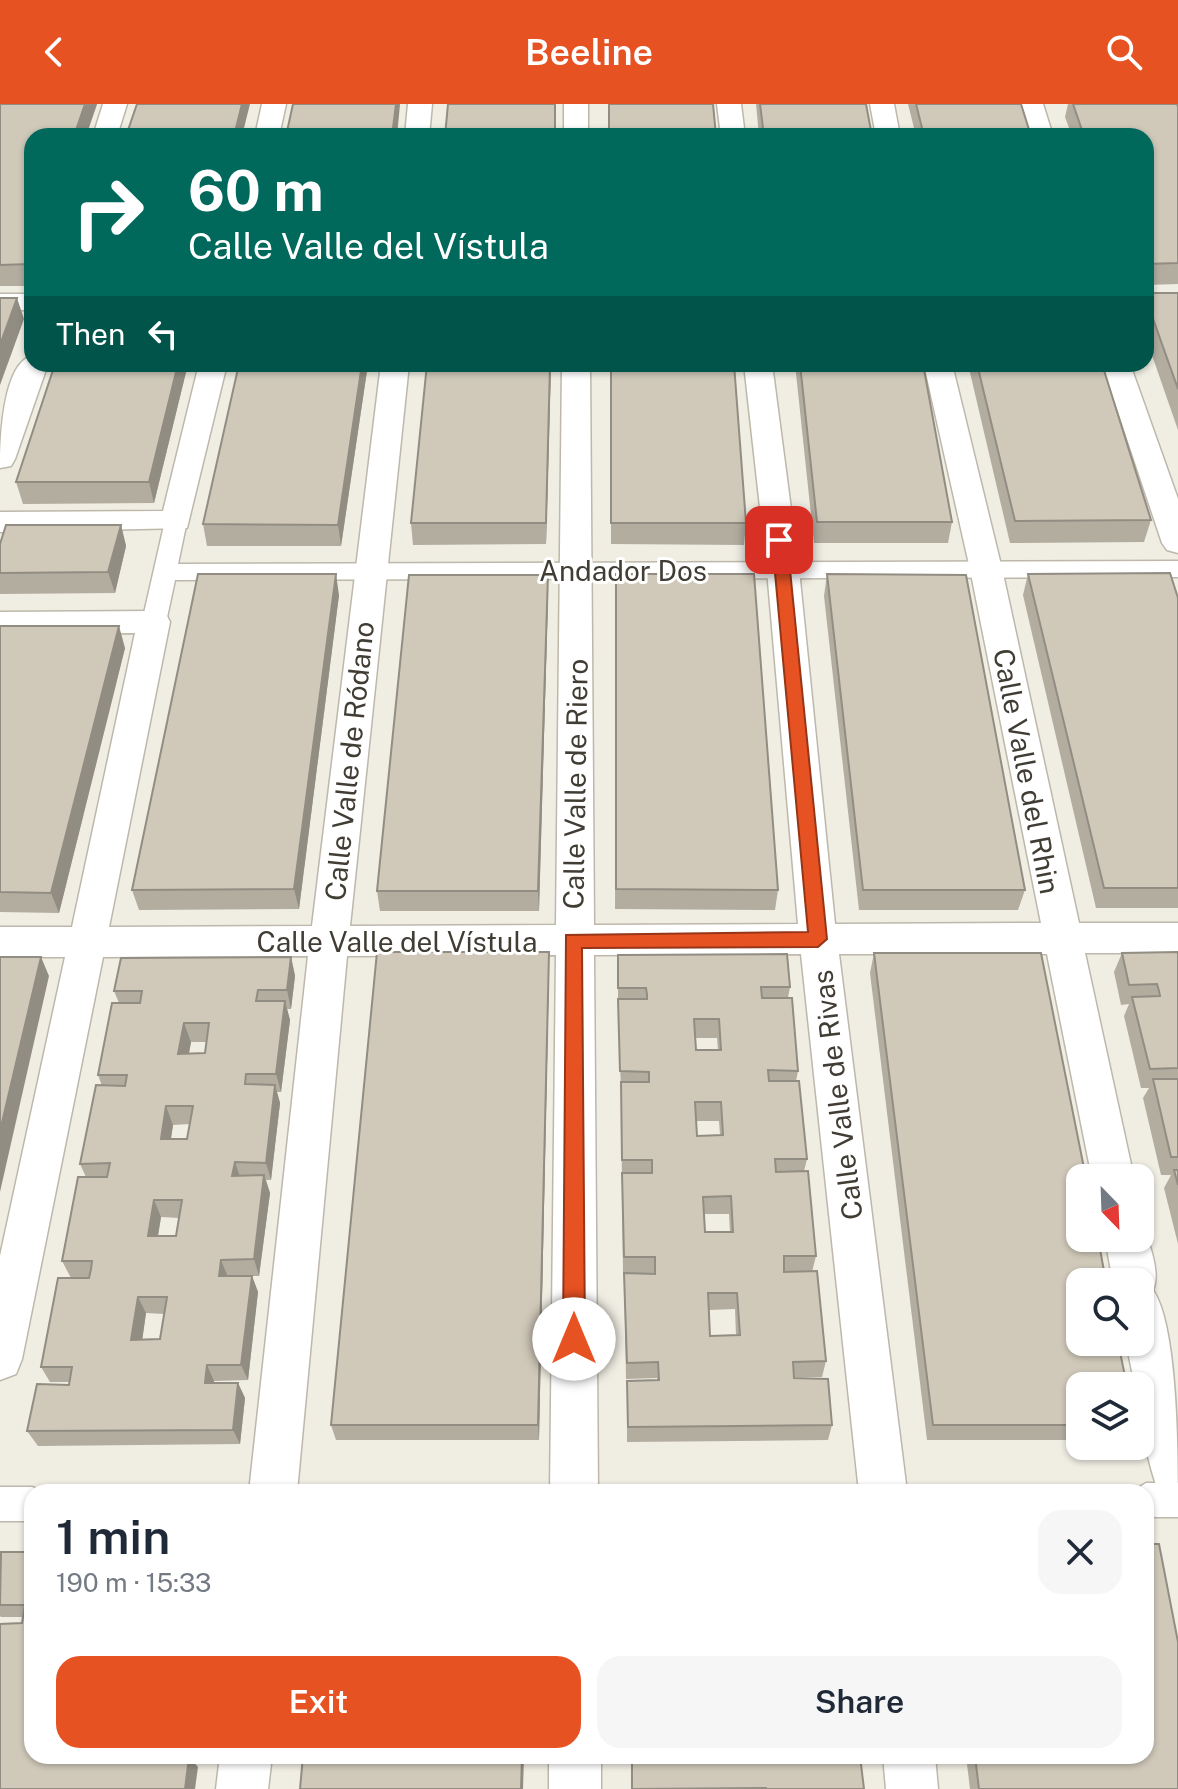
<!DOCTYPE html>
<html lang="en">
<head>
<meta charset="utf-8">
<style>
	body { margin:0; font-family:"Public Sans",sans-serif; background:#f6f6f7; color:#1f2937; height:100vh; display:flex; flex-direction:column; font-size:30px; white-space:nowrap }
	* { box-sizing:border-box; margin:0 }
	p { font-size:26px; color:#747a83 }
	.icon { flex:none; width:44px; height:44px; fill:none; stroke:currentColor; stroke-width:2; stroke-linecap:round; stroke-linejoin:round }
	.map { position:relative; flex:1; overflow:hidden }
	.sheet { position:absolute; left:24px; top:1380px; width:1130px; height:280px; display:flex; flex-direction:column; background:#fff; border-radius:24px; box-shadow:0 2px 6px #0004 }
	.sheet>* { flex:none }
	.guide { position:absolute; left:24px; top:24px; width:1130px; height:244px; border-radius:24px; box-shadow:0 2px 6px #0004; background:#00695c; color:#fff; overflow:hidden }
	.needle { width:52px; rotate:157deg }
	.controls { position:absolute; left:1066px; top:1060px; display:grid; gap:16px }
	.controls a { display:grid; place-items:center; width:88px; height:88px; border-radius:16px; background:#fff; box-shadow:0 2px 6px #0004; font-size:40px }
	.pin { position:absolute; display:grid; place-items:center; width:68px; height:68px; color:#fff; margin:-34px; border-radius:16px; box-shadow:0 4px 12px #0006 }
	.me { position:absolute; width:88px; margin:-44px; rotate:0deg; stroke-linejoin:round; filter:drop-shadow(0 0 6px #0008) }
	.turn { display:flex; align-items:center; gap:28px; height:168px; padding:0 32px; font-size:36px }
	.turn .icon { width:104px; height:104px; stroke-width:2.5 }
	.turn b { display:block; font-size:56px; line-height:68px }
	.then { display:flex; align-items:center; height:76px; padding:0 32px; background:#0003; gap:16px; font-size:30px }
	.round { display:grid; place-items:center; flex:none; width:84px; height:84px; border-radius:24px; background:#f6f6f7 }
	.head { display:flex; align-items:center; justify-content:space-between; height:136px; padding:0 32px }
	h1 { font-size:48px; font-weight:600; line-height:60px }
	.cta { display:flex; gap:16px; margin-top:auto; padding:16px 32px }
	.cta a { flex:1; height:92px; border-radius:24px; background:#e75223; color:#fff; font-size:32px; font-weight:600; line-height:92px; text-align:center }
	.cta a+a { background:#f6f6f7; color:#1f2937 }
	header { display:flex; justify-content:space-between; align-items:center; height:104px; padding:0 32px; background:#e75223; color:#fff; font-size:36px; font-weight:600 }
	.map>svg:first-child { display:block }
	.lines { fill:none; stroke-linecap:round; stroke-linejoin:round }
	.pedestrian-casing { stroke:#bdb8aa; stroke-width:3 }
	.minor-casing { stroke:#bdb8aa; stroke-width:3 }
	.pedestrian { fill:#fff; fill-rule:evenodd }
	.minor { fill:#fff; fill-rule:evenodd }
	.wall { fill:#b3ada0; fill-rule:evenodd }
	.shaded-wall { fill:#928d82 }
	.building { fill:#d0c9ba; stroke:#928d82; stroke-width:2; fill-rule:evenodd }
	.route { fill:#e75223; stroke:#963517; stroke-width:2 }
	.labels { text-anchor:middle; dominant-baseline:central; stroke-width:6; stroke-linejoin:round; paint-order:stroke }
	.street-label { font-size:28px; fill:#413d34; stroke:#fff }
</style>
</head>
<body>
<header><svg class="icon" aria-label="back" viewBox="0 0 24 24"><path d="M15 5l-7 7 7 7"/></svg>Beeline<svg class="icon" aria-label="search" viewBox="0 0 24 24"><circle cx="10" cy="10" r="6"/><path d="M15 15l6 6"/></svg></header>
<div class="map">
<svg width="1178" height="1685" viewBox="0 0 1178 1685">
	<rect width="100%" height="100%" fill="#f0ede3"/>
	<g class="lines">
		<g class="pedestrian-casing">
			<g id="pedestrian">
				<path d="M176,410L187,417L178,460L1178,457V473L175,476L166,518L162,524H146L142,518L165,417Z"/>
				<path d="M1146,1379H1178V1413H1146V1388H1132Z"/>
				<path d="M0,1383H32L44,1388H32V1417H0Z"/>
			</g>
		</g>
		<g class="minor-casing">
			<g id="minor">
				<path d="M103,0H127L117,32H93Z"/>
				<path d="M262,0H286L279,32H255Z"/>
				<path d="M408,0H432L429,32H405Z"/>
				<rect x="564" y="0" width="24" height="32"/>
				<path d="M717,0H741L745,32H721Z"/>
				<path d="M870,0H894L900,32H876Z"/>
				<path d="M1019,0H1043L1053,32H1029Z"/>
				<rect x="0" y="190" width="32" height="16"/>
				<path d="M32,252V260H48L15,355L11,362L0,364C0,339 2,259 32,252Z"/>
				<path d="M199,260H227L187,424L0,428V408L163,407Z"/>
				<path d="M381,260H409L350,822L556,821L562,260H590L594,821L798,820L767,466L744,260H772L799,466L835,820L1041,819L970,465L924,260H952L1002,465L1079,819H1178V849H1085L1134,1074H1092L1047,850H839L907,1388H859L801,850L594,851L598,1388H550L556,851L347,852L297,1388H249L308,852L103,853L22,1255L16,1270L0,1276V1152L65,853H0V823H72L135,529L0,530V508L154,507L166,510L170,518L109,823L312,822Z"/>
				<path d="M1102,260H1130L1178,395V449L1167,446L1162,439Z"/>
				<path d="M1140,1120C1149,1135 1161,1169 1153,1186C1178,1222 1178,1352 1178,1401L1161,1394C1147,1360 1140,1319 1140,1282H1135L1126,1238H1140V1178H1113L1105,1134H1140Z"/>
				<path d="M220,1652H272L268,1685H216Z"/>
				<rect x="549" y="1652" width="52" height="33"/>
				<path d="M883,1652H935L938,1685H886Z"/>
			</g>
		</g>
		<use href="#pedestrian" class="pedestrian"/>
		<use href="#minor" class="minor"/>
	</g>
	<g class="wall">
		<path d="M0,0H97L86,32H32V182H0Z"/>
		<path d="M756,0H866L872,32H759Z"/>
		<path d="M908,0H1021L1031,32H916Z"/>
		<path d="M1068,0H1177L1178,3V180L1146,181V32H1072L1065,13Z"/>
		<path d="M1146,189H1178V326L1146,234Z"/>
		<path d="M188,260L154,399L23,400L16,378Z"/>
		<path d="M368,260L341,442H207L203,420Z"/>
		<path d="M551,260L546,440L413,441L411,419Z"/>
		<path d="M611,260L746,419L744,441L611,440Z"/>
		<path d="M795,260H923L952,418L948,439H814Z"/>
		<path d="M968,260H1102L1151,416L1144,438L1010,439Z"/>
		<path d="M121,421L126,442L115,489L0,490V469Z"/>
		<path d="M616,470L778,786L775,806L615,805Z"/>
		<path d="M827,470L1025,786L1018,806H859L824,492Z"/>
		<path d="M1028,470L1178,494V804H1096L1023,491Z"/>
		<path d="M339,491L299,805L139,806L132,786Z"/>
		<path d="M548,492L539,807H380L377,787Z"/>
		<path d="M0,522L125,544L59,809L0,808Z"/>
		<path d="M1178,848V1140L1164,1084L1171,1071H1161L1143,994L1149,984H1141L1124,912L1129,900L1121,901L1114,868L1122,849Z"/>
		<path d="M874,849L1080,1282V1336H927L870,869Z"/>
		<path d="M618,851L790,883L788,894L798,967L796,977L807,1055L804,1067L816,1152L812,1168L826,1257L822,1273H794L832,1321L828,1336L627,1338V1277L657,1276V1274L626,1275L624,1170H623L621,986L618,904ZM695,934H717L718,946H696ZM696,1017H719L720,1031L697,1032ZM704,1110H729L730,1128H705ZM735,1205L736,1231L710,1232L709,1206Z"/>
		<path d="M291,853L295,872L291,905H287L290,916L281,988H277L280,999L271,1076H266L270,1089L259,1172H252L258,1188L248,1276L214,1277V1279H238L245,1294L240,1340L38,1342L27,1327L69,1281L70,1278H50L41,1263L71,1174L62,1157L86,1073L80,1060L102,982L98,971L119,899L114,887ZM191,938H206L205,949L189,950ZM190,1020L187,1035H171L173,1021ZM161,1113L179,1114L176,1132H158ZM146,1209L164,1210L160,1235L142,1236Z"/>
		<path d="M549,867L539,1336H336L331,1321Z"/>
		<path d="M32,1448V1652L198,1663L0,1685L23,1513H1L0,1512V1452Z"/>
		<path d="M966,1652H1146L1178,1685H970Z"/>
	</g>
	<g class="shaded-wall">
		<path d="M85,0H97L86,32H74Z"/>
		<path d="M242,0H250L242,32H234Z"/>
		<path d="M396,0H400L397,32H392Z"/>
		<path d="M17,194L24,215L0,281V241Z"/>
		<path d="M178,260H188L154,399L149,378Z"/>
		<path d="M362,260H368L341,442L338,421Z"/>
		<path d="M550,260H551L546,440V419Z"/>
		<path d="M121,421L126,442L115,489L108,468Z"/>
		<path d="M336,470L339,491L299,805L294,785Z"/>
		<path d="M548,471V492L539,807L538,787Z"/>
		<path d="M119,522L125,544L59,809L51,789Z"/>
		<path d="M549,848V867L539,1336L538,1321Z"/>
		<path d="M41,853L49,872L0,1088V1027Z"/>
		<path d="M291,853L295,872L291,905L287,886Z"/>
		<path d="M285,897L290,916L281,988L276,970Z"/>
		<path d="M184,919L191,938L185,969L178,950Z"/>
		<path d="M275,981L280,999L271,1076L266,1059Z"/>
		<path d="M166,1002L173,1021L168,1053L161,1035Z"/>
		<path d="M235,1058L241,1076L232,1072Z"/>
		<path d="M264,1071L270,1089L259,1172L254,1155Z"/>
		<path d="M154,1096L161,1113L155,1149L148,1132Z"/>
		<path d="M221,1156L228,1173L219,1172Z"/>
		<path d="M252,1172L258,1188L248,1276L241,1261Z"/>
		<path d="M138,1193L146,1209L140,1252L131,1236Z"/>
		<path d="M207,1261L214,1277L212,1295L205,1279Z"/>
		<path d="M238,1279L245,1294L240,1340L233,1326Z"/>
		<path d="M522,1652H524L523,1685H521Z"/>
		<path d="M189,1653L198,1663L195,1685H185Z"/>
	</g>
	<g class="building">
		<path d="M0,0H85L74,32H32V155L30,160L0,161Z"/>
		<path d="M137,0H242L234,32H126Z"/>
		<path d="M293,0H396L392,32H286Z"/>
		<path d="M448,0H555V32H445Z"/>
		<path d="M609,0H713L716,32H609Z"/>
		<path d="M760,0H866L872,32H764Z"/>
		<path d="M916,0H1021L1031,32H924Z"/>
		<path d="M1073,0H1177L1178,3V159L1146,160V32H1084Z"/>
		<path d="M1146,189H1178V285L1146,195Z"/>
		<path d="M0,194H17L0,241Z"/>
		<path d="M55,260H178L149,378H16Z"/>
		<path d="M239,260H362L338,421L203,420Z"/>
		<path d="M427,260H550L546,419H411Z"/>
		<path d="M611,260H734L746,419H611Z"/>
		<path d="M800,260H923L952,418H817Z"/>
		<path d="M977,260H1102L1151,416L1015,417Z"/>
		<path d="M6,421H121L108,468L0,469V440Z"/>
		<path d="M1170,469L1178,494V784H1104L1028,470Z"/>
		<path d="M198,470H336L294,785L132,786Z"/>
		<path d="M616,470H754L778,786L616,785Z"/>
		<path d="M827,470L966,471L1025,786H863Z"/>
		<path d="M409,471H548L538,787H377Z"/>
		<path d="M0,522H119L51,789L0,788Z"/>
		<path d="M377,848H549L538,1321H331Z"/>
		<path d="M1178,848V964L1150,965L1132,893L1160,892L1159,887L1157,880L1129,881L1122,849Z"/>
		<path d="M874,849H1041L1086,1074H1080V1134H1098L1106,1178H1080V1238H1118L1127,1282H1080V1321H933Z"/>
		<path d="M787,850L790,883H761L762,894H792L798,967L768,966L769,977H799L807,1055H775L776,1068L808,1067L816,1152H784V1168L817,1167L826,1257L793,1258L794,1274L828,1275L832,1321L628,1323L627,1277L659,1276L658,1258L627,1259L624,1169L655,1170V1153H624L622,1069H652V1056H622L621,978H649V968L620,967L618,895H647V890L646,884H618V851ZM694,915H719L721,946H696ZM695,998H721L723,1031L697,1032ZM731,1092L733,1128H705L703,1093ZM708,1189H737L740,1231L710,1232Z"/>
		<path d="M0,853H41L0,1027Z"/>
		<path d="M291,853L287,886H258L256,897H285L276,970H246L245,980L275,981L266,1059L235,1058L232,1072L264,1071L254,1155L221,1156L219,1172H252L241,1261H207L205,1279H238L233,1326L27,1327L37,1280L69,1281L72,1263H41L58,1174H89L91,1165L92,1157H62L78,1073H107L110,1059L80,1060L96,981L125,982L127,971H98L112,899H140L142,887H114L121,854ZM184,919H209L205,949L178,950ZM166,1002H193L187,1035H161ZM154,1096H182L176,1132H148ZM138,1193H167L160,1235L131,1236Z"/>
		<path d="M1153,975H1178V1053H1171Z"/>
		<path d="M1174,1066H1178V1081Z"/>
		<path d="M1146,1440H1159L1178,1538V1685H979L975,1652H1146Z"/>
		<path d="M1,1448H32V1652L189,1653L185,1685H0V1520L22,1519L25,1501H0Z"/>
		<path d="M303,1652H522L521,1685H300Z"/>
		<path d="M632,1652H860L864,1685H766V1684L632,1685Z"/>
	</g>
	<path class="route" d="M779,432L787,436L827,835L818,843L582,844L585,1235L582,1242L574,1245L566,1242L563,1235L566,831L808,828L772,436Z"/>
	<g class="labels">
		<g class="street-label">
			<text x="623" y="466">Andador Dos</text>
			<text transform="translate(349 657) rotate(-84)">Calle Valle de Ródano</text>
			<text transform="translate(1027 667) rotate(79)">Calle Valle del Rhin</text>
			<text transform="translate(575 680) rotate(-89)">Calle Valle de Riero</text>
			<text x="397" y="837">Calle Valle del Vístula</text>
			<text transform="translate(837 991) rotate(-97)">Calle Valle de Rivas</text>
		</g>
	</g>
</svg>
<div class="controls">
<a><svg class="needle" viewBox="-14 -14 28 28"><path d="M0-13l5 13h-10z" fill="#e53935"/><path d="M0 13l5-13h-10z" fill="#747a83"/></svg></a>
<a><svg class="icon" aria-label="search" viewBox="0 0 24 24"><circle cx="10" cy="10" r="6"/><path d="M15 15l6 6"/></svg></a>
<a><svg class="icon" aria-label="layers" viewBox="0 0 24 24"><path d="M12 4l9 5-9 5-9-5zM3 14l9 5 9-5"/></svg></a>
</div>
<div class="pin" style="left:779px;top:436px;background:#d93025"><svg class="icon" aria-label="arrive" viewBox="0 0 24 24"><path d="M6 21V4h12l-3 4 3 4H6"/></svg></div>
<svg class="me" style="left:574px;top:1235px" viewBox="-20 -20 40 40"><circle r="19" fill="#fff"/><path d="M0-13L10 11 0 6-10 11z" fill="#e75223"/></svg>
<div class="guide">
<div class="turn"><svg class="icon" aria-label="right" viewBox="0 0 24 24"><path d="M7 20v-9h11M14 6l5 5-5 5"/></svg><div><b>60 m</b>Calle Valle del Vístula</div></div>
<div class="then">Then<svg class="icon" aria-label="left" viewBox="0 0 24 24"><path d="M17 20v-9H6M10 6l-5 5 5 5"/></svg></div>
</div>
<section class="sheet">
<div class="head"><div><h1>1 min</h1><p>190 m · 15:33</p></div><a class="round"><svg class="icon" aria-label="close" viewBox="0 0 24 24"><path d="M6 6l12 12M18 6L6 18"/></svg></a></div>
<div class="cta"><a>Exit</a><a>Share</a></div>
</section>
</div>
</body>
</html>
